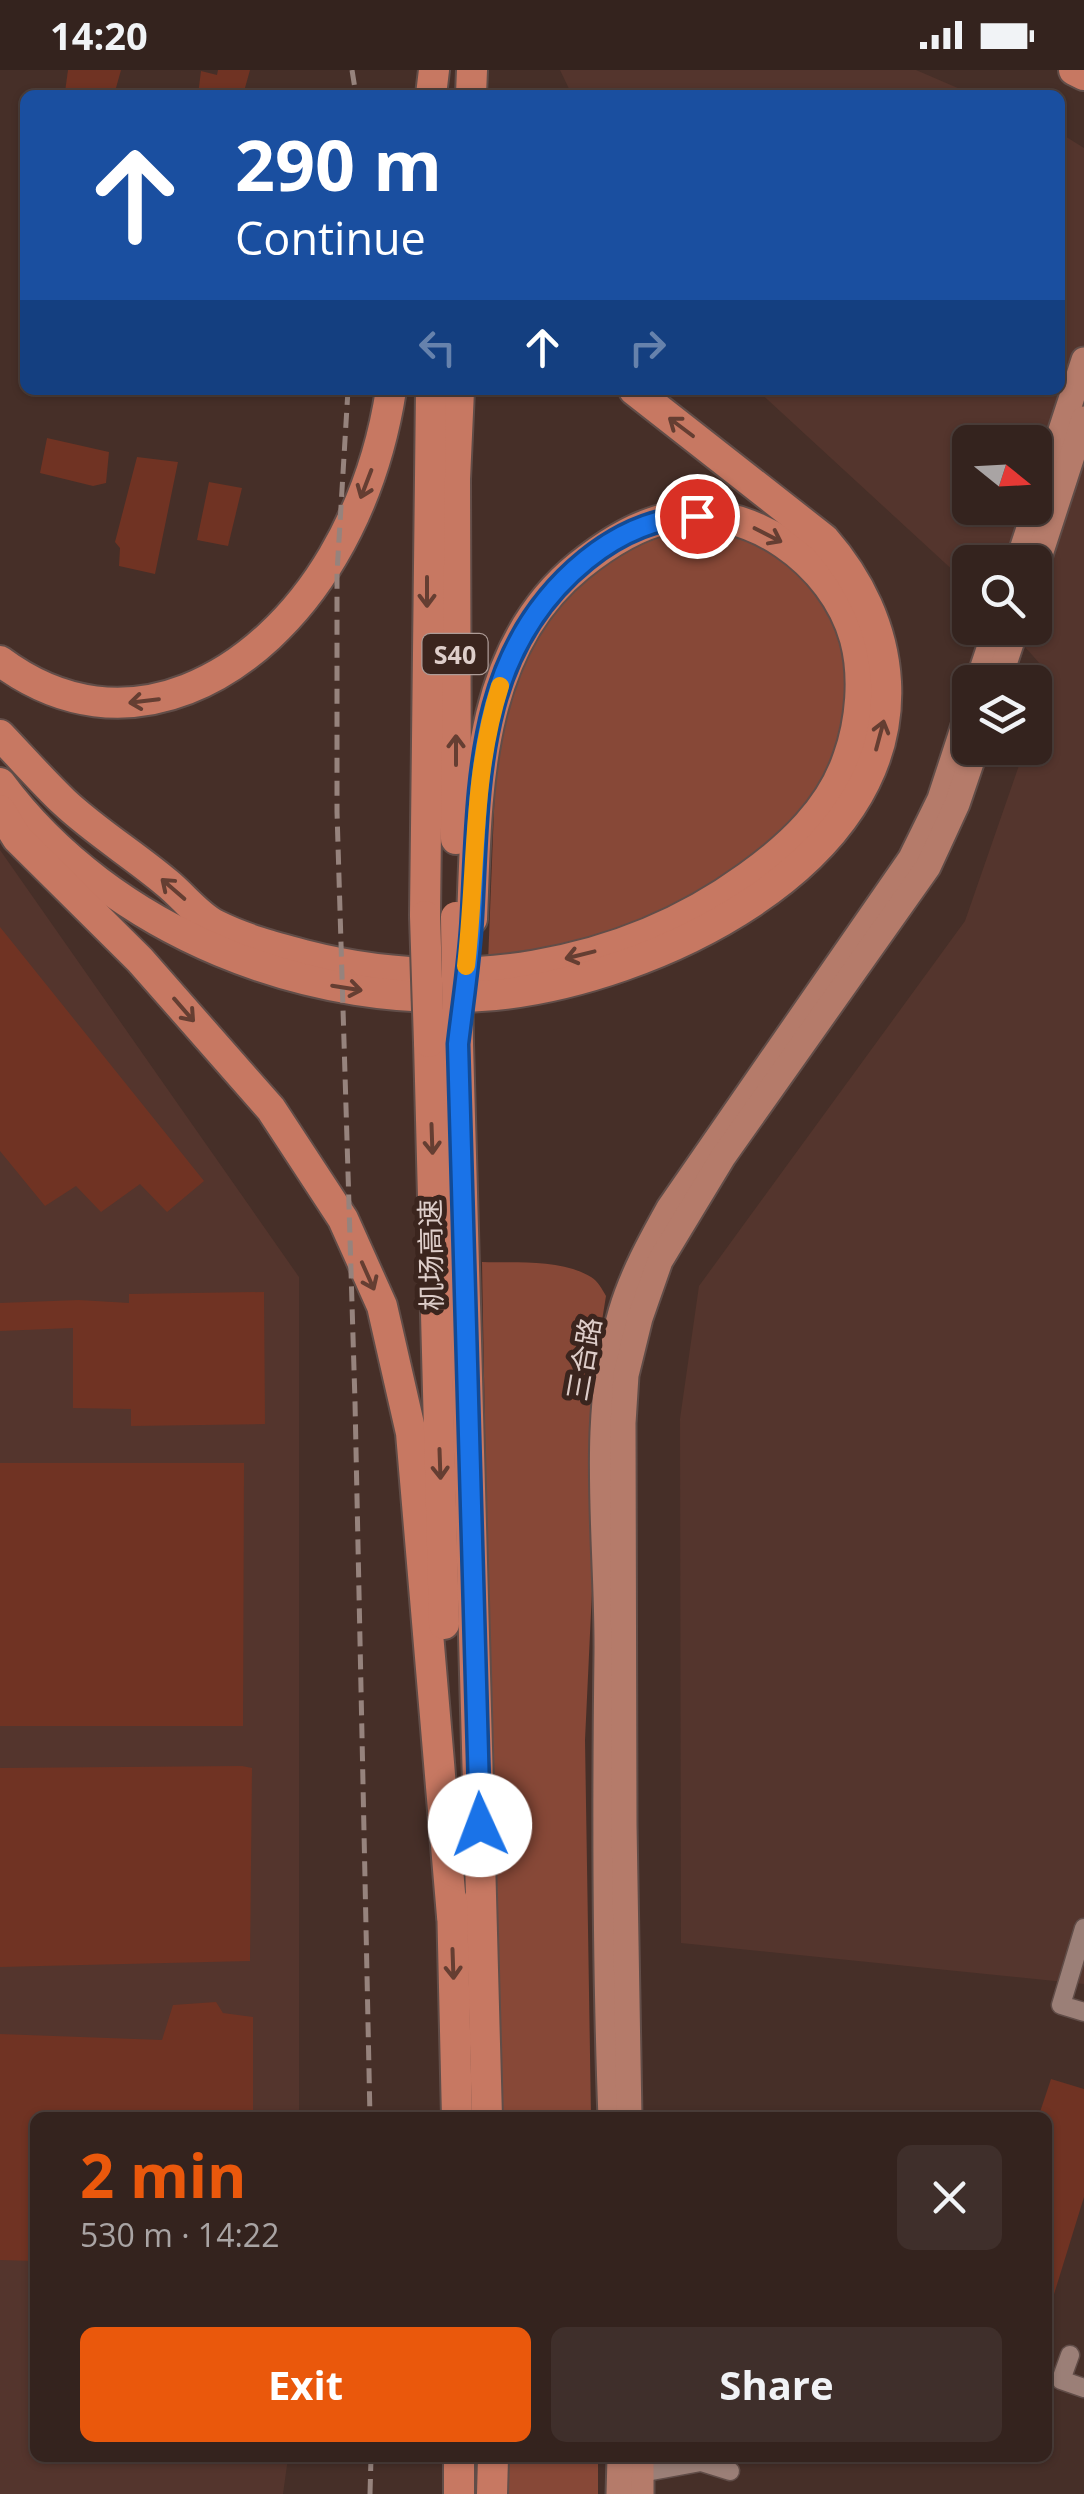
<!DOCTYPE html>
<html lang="en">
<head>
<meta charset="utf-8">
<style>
	body { margin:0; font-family:"Open Sans","Noto Sans SC",sans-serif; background:#3f2f2b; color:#f1f3f6; height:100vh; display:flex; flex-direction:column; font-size:38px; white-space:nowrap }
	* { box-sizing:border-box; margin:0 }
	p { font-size:32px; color:#a9a4a4 }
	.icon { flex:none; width:55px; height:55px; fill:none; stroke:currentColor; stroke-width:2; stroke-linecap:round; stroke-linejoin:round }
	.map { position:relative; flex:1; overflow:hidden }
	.sheet { position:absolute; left:30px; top:2042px; width:1022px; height:350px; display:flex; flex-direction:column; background:#34231e; border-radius:15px; box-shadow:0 2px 8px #0004,0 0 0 2px #4e403c }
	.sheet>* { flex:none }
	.top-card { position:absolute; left:20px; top:20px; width:1045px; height:305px; border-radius:15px; box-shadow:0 2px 8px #0004,0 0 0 2px #4e403c; background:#1a4fa0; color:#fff; overflow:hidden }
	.needle { width:65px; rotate:108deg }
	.buttons { position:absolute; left:952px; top:355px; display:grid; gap:20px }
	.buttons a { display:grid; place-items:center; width:100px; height:100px; border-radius:15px; background:#34231e; box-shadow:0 2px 8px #0004,0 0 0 2px #4e403c; font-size:50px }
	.pin { position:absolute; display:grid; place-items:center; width:85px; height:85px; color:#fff; margin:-42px; border:5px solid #fff; border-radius:50%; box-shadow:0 2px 10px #0007 }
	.me { position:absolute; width:110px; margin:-55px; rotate:358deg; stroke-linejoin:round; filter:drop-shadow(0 0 8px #0008) }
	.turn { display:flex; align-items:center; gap:35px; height:210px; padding:0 50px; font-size:45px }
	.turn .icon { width:130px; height:130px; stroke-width:2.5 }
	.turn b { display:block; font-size:70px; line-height:85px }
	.lanes { display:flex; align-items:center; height:95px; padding:0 50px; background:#0003; justify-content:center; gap:50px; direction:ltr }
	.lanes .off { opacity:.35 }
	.round { display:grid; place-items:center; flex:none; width:105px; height:105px; border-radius:15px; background:#3f2f2b }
	.overview { display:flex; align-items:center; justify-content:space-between; height:170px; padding:0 50px }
	h1 { font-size:60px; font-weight:700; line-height:75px; color:#ea580c }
	.cta { display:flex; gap:20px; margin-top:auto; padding:20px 50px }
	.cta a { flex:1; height:115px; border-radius:15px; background:#ea580c; color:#fff; font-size:40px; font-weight:700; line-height:115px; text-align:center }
	.cta a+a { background:#3f2f2b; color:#f1f3f6 }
	.status { display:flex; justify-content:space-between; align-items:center; height:70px; padding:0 50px; background:#34231e; direction:ltr }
	.status svg { height:28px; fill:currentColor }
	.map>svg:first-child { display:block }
	.built { fill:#54352d; fill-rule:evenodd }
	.forest { fill:#874837 }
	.building { fill:#703323 }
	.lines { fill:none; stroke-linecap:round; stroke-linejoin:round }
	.minor-casing { stroke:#614d48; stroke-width:21 }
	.major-casing { stroke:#614d48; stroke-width:29 }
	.highway-casing { stroke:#614d48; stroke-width:34 }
	.minor { stroke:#9b7f77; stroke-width:18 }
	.major { stroke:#b57b6a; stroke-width:25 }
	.highway { stroke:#c77862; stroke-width:30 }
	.rail { stroke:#96837d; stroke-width:5; stroke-dasharray:15 8; stroke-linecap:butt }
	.highway-bridge-casing { stroke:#614d48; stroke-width:34; stroke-linecap:butt }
	.highway-bridge { stroke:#c77862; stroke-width:30 }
	.oneway { stroke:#653e32 }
	.route-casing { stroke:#114b97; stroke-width:25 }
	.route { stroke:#1a73e8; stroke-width:18 }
	.slow { stroke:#f59e0b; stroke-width:18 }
	.labels { text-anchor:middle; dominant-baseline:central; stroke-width:10; stroke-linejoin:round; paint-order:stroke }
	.shield { fill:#3b251e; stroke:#ad9b96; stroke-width:2.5 }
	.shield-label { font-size:25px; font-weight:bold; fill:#dececa }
	.street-label { font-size:28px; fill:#dececa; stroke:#3b251e }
</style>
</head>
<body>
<div class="status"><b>14:20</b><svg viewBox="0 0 49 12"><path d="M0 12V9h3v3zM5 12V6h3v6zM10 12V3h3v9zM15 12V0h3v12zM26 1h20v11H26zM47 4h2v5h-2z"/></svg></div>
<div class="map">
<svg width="1084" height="2424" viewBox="0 0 1084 2424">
	<rect width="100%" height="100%" fill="#462f28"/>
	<g class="built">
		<path d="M560,0H916L974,25H572Z"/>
		<path d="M1060,63L1084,78V1914L681,1873L680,1349L699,1216L965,851L1025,678H1035V649L1050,605L1008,558H1035V492H970V516L757,320H1060ZM970,372H1035V438H970Z"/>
		<path d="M0,780L299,1207V2047L35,2048V2388H288L283,2424H0Z"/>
	</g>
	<g class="forest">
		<path d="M675,459H727L788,488L839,553L852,627L830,709L766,784L646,854L488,893L497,664L517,604L547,548L582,510L627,476Z"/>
		<path d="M482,1192C515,1193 562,1189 591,1207C598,1211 602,1219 606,1226L592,1312L589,1369L592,1521L585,1670L591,2047H497Z"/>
		<rect x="499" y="2388" width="99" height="36"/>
	</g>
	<g class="building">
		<path d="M68,0H121L114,25L65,22Z"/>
		<path d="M218,0H250L243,25H198L201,1L217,5Z"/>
		<path d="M47,368L109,382L106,413L93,416L40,403Z"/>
		<path d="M137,387L178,392L155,504L119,496L120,478L115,472Z"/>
		<path d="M209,412L242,418L228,476L197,470Z"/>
		<path d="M0,857L204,1111L167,1142L140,1114L101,1142L76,1116L45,1136L0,1081Z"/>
		<path d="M264,1222L265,1354L131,1356V1339L73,1338V1258L0,1261V1233L79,1230L129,1233V1224Z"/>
		<path d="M0,1393H244L243,1656H0Z"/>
		<path d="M242,1696L252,1698L250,1891L0,1897V1698Z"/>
		<path d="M216,1932L223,1943L253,1947V2048H35V2191L0,2190V1964L162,1970L173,1935Z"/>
		<path d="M1051,2009L1084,2019V2127L1051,2234L1048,2233V2048H1038Z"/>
	</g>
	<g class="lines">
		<g class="minor-casing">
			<g id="minor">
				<path d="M1084,1858L1061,1935L1084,1942"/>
				<path d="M1070,2285L1061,2310L1084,2318"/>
				<path d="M641,2403L701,2392L730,2401"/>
			</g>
		</g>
		<g class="major-casing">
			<g id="major">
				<path d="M1018,492L1084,290"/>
				<path d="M1035,500L1084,349"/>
				<path d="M978,612L996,558"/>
				<path d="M998,612L1016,558"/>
				<path d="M611,2048C605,1893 605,1738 607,1583C608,1471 589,1351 621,1242C632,1205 650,1172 669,1138L911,788L940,729L970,637"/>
				<path d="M629,2048L624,1755L623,1353L626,1305L640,1248L660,1191L723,1087L928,797L957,734L976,678"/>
				<path d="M641,2388V2424"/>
				<path d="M619,2424L620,2388"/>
			</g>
		</g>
		<g class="highway-casing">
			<g id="highway">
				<path d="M1074,0L1084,5"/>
				<path d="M431,25L434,0"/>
				<path d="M471,25L472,0"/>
				<path d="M0,591C126,685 262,607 333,486C363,435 382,378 391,320"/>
				<path d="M0,665C21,687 42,711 64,732C96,762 134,785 167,813C183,826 198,846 216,855C244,869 274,877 304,885C455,924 620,900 748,807C790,777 831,739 848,688C861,652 865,606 855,569C834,493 748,430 669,448C636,455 605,475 579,496C474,581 477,727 472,849"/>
				<path d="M0,713C110,862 312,942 495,925C649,910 896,797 886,612C883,558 859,509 824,469L634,320"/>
				<path d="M0,740L17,768L140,890L271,1039L343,1149L382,1236L411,1363L452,1846"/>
				<path d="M456,769L455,409L459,320"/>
				<path d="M425,846L431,320"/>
				<path d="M429,972L444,1554"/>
				<path d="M458,974L487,2048"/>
				<path d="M452,1830L457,2048"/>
				<path d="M459,2388V2424"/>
				<path d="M492,2424L493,2388"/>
			</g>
		</g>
		<use href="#minor" class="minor"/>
		<use href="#major" class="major"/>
		<use href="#highway" class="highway"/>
		<g class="rail">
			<path d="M352,0L356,25"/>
			<path d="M348,320L337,503V742L355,1332L370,2048"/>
			<path d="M370,2424L371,2388"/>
		</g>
		<g class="highway-bridge-casing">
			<g id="highway-bridge">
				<path d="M425,846L429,972"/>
				<path d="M456,847L458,974"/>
			</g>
		</g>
		<use href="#highway-bridge" class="highway-bridge"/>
	</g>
	<defs><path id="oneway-shaft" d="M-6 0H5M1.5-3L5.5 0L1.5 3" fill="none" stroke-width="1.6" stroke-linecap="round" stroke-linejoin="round" transform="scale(2.5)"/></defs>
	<g class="oneway">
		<use href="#oneway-shaft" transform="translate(681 357) rotate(-143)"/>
		<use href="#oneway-shaft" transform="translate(366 414) rotate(111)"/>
		<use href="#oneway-shaft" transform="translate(768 465) rotate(27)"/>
		<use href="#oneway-shaft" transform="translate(427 522) rotate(90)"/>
		<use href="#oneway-shaft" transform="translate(144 631) rotate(173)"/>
		<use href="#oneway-shaft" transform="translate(880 665) rotate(-75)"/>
		<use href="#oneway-shaft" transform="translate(456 680) rotate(-90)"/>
		<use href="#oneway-shaft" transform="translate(173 819) rotate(-139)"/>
		<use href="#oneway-shaft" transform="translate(580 885) rotate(166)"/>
		<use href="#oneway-shaft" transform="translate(347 918) rotate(9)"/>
		<use href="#oneway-shaft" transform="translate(184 940) rotate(49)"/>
		<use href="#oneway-shaft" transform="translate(432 1069) rotate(88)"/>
		<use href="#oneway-shaft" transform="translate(368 1206) rotate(66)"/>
		<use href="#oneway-shaft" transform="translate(440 1394) rotate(88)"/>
		<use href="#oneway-shaft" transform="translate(453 1894) rotate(88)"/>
	</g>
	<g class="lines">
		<g class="route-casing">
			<path id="route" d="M480,1755L458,974C463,931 470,888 472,845C479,715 474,581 586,490C618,464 656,447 697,446"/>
		</g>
		<use href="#route" class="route"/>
		<path class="slow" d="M466,896C477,802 471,707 500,616"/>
	</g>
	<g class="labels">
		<rect class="shield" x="422.5" y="564" width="65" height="40" rx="8"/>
		<g class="shield-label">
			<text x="455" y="584">S40</text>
		</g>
		<g class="street-label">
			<text transform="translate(430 1185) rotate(-91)">机场高速</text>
			<text transform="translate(583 1289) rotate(-80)">三合路</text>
		</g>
	</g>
</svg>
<div class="buttons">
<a><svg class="needle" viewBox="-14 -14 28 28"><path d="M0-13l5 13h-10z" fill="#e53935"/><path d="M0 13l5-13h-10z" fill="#a9a4a4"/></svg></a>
<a><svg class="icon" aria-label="search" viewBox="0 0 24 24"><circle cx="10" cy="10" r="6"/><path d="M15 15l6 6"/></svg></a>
<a><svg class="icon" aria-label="layers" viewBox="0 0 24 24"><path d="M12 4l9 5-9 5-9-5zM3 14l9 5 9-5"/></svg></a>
</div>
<div class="pin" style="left:697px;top:446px;background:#d93025"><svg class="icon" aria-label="arrive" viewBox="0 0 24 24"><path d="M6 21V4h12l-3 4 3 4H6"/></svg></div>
<svg class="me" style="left:480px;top:1755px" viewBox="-20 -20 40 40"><circle r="19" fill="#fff"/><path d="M0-13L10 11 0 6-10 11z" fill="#1a73e8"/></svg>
<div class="top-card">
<div class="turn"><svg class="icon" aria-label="ahead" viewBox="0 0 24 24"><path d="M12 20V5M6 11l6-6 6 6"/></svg><div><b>290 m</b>Continue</div></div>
<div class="lanes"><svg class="icon off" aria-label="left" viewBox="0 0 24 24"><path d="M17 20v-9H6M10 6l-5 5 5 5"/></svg><svg class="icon" aria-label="ahead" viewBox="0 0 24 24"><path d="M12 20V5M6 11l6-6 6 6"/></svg><svg class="icon off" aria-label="right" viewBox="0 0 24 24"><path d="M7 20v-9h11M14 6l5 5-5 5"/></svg></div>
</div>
<section class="sheet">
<div class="overview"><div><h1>2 min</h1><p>530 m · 14:22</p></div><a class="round"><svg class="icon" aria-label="close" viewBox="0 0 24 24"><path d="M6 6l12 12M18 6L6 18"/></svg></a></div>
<div class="cta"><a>Exit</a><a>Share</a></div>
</section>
</div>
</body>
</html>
